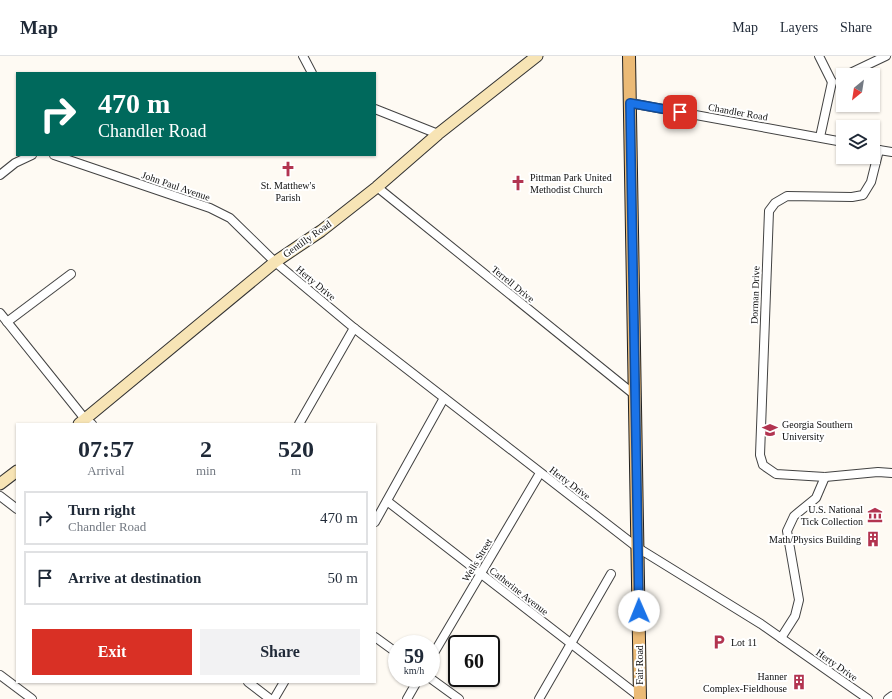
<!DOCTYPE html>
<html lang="en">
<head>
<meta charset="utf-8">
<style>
	body { margin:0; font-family:"Times New Roman",serif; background:#f2f2f3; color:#1f2937; height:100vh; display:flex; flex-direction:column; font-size:15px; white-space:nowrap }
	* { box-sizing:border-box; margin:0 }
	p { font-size:13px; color:#747a83 }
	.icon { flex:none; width:22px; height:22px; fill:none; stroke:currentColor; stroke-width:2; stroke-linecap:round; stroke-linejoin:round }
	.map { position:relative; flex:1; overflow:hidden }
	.panel { position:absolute; left:16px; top:367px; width:360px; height:260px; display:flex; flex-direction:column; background:#fff; border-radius:0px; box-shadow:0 1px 3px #0004 }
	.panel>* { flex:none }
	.top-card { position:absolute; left:16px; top:16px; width:360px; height:84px; border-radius:0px; box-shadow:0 1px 3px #0004; background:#00695c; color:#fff; overflow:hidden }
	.needle { width:26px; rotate:210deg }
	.tools { position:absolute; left:836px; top:12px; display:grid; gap:8px }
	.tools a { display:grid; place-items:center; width:44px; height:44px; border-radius:0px; background:#fff; box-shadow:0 1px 3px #0004; font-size:20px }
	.speed { position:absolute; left:388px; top:579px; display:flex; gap:8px; font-size:20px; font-weight:700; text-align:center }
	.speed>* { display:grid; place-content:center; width:52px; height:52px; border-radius:50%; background:#fff; box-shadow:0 1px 3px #0004; line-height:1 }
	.speed small { font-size:10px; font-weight:400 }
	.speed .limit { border:2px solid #111; border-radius:6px; background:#fff; color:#111 }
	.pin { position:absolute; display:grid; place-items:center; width:34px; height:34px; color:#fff; margin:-17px; border-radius:8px; box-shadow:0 2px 6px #0006 }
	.me { position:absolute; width:44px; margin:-22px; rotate:359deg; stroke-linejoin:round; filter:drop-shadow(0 0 3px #0008) }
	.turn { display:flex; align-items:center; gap:14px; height:84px; padding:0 16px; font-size:18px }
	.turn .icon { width:52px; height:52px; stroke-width:2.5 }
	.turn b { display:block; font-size:28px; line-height:34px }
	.eta { display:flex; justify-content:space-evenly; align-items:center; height:68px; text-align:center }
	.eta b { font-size:24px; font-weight:800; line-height:28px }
	.action { display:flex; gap:8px; margin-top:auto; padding:8px 16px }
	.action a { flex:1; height:46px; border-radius:0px; background:#d93025; color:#fff; font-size:16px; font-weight:800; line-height:46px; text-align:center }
	.action a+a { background:#f2f2f3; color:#1f2937 }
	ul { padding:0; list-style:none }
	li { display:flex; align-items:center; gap:12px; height:54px; margin:0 8px 6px; padding:0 8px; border:2px solid #e0e1e3; border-radius:0px }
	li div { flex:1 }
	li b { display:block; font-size:15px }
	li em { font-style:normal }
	header { display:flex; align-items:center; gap:24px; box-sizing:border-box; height:56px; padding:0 20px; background:#fff; border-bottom:1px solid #e0e1e3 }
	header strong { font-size:19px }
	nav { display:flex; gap:22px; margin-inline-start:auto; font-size:14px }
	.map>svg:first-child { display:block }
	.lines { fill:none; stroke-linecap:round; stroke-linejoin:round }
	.street-casing { stroke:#424242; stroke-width:10 }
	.secondary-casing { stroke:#313131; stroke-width:13 }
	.primary-casing { stroke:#202020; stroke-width:14 }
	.street { stroke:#fff; stroke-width:8 }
	.secondary { stroke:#f7e4b5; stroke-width:11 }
	.primary { stroke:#ebba76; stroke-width:12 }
	.route-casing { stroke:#114b97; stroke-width:10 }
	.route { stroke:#1a73e8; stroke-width:7 }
	.labels { text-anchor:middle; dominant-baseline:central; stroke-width:4; stroke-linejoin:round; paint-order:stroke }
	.street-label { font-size:10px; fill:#0f0f0f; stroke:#fff }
	.poi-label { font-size:10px; fill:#0f0f0f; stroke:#fff; text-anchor:start }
</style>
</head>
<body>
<header>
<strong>Map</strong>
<nav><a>Map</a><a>Layers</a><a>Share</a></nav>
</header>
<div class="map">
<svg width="892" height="643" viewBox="0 0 892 643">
	<rect width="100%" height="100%" fill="#fefaf3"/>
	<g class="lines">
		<g class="street-casing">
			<g id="street">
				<path d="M303,0L312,17"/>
				<path d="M819,0L832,26"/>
				<path d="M846,19L886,0"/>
				<path d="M630,47L843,86"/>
				<path d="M375,53L438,78"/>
				<path d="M820,81L832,26"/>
				<path d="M873,93L892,96"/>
				<path d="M879,94L871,126L863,139L852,141L787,140L775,147L769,155L760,399L763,409L776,418L825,421L878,416L892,417"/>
				<path d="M54,99L210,152L230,162L275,206L354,272L638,492L761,568L868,643"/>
				<path d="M0,119L15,107L32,99"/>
				<path d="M377,131L636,340"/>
				<path d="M0,257L85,363L92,368"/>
				<path d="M7,266L71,218"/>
				<path d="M299,368L354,272"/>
				<path d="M0,440L17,453"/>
				<path d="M387,445L640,641"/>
				<path d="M375,466L444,342"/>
				<path d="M375,581L397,597"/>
				<path d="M781,582L795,560L799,544L787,475L794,460L816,442L825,421"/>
				<path d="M431,602L540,417"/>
				<path d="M0,619L32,643"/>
				<path d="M430,622L459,643"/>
				<path d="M248,626L270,643"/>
				<path d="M274,643L284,626"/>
				<path d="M407,643L419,622"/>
				<path d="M539,643L611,518"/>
				<path d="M888,643L892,640"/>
			</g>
		</g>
		<g class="secondary-casing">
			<g id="secondary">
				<path d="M79,368L275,206L321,175L377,131L438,78L537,0"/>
				<path d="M0,428L17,415"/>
			</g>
		</g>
		<g class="primary-casing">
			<path id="primary" d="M629,0L640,643"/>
		</g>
		<use href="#street" class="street"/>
		<use href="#secondary" class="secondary"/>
		<use href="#primary" class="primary"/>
	</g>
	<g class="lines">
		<g class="route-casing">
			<path id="route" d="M639,555L630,47L680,56"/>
		</g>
		<use href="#route" class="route"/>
	</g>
	<defs>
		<g id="church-bare" transform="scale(1.2)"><path d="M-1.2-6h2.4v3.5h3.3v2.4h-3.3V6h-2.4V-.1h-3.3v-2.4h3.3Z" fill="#b23450" stroke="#fff" stroke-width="2.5" paint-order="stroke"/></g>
		<g id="university-bare" transform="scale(1.2)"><path d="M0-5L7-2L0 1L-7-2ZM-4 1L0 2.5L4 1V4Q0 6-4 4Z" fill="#b23450" stroke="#fff" stroke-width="2.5" paint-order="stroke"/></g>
		<g id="museum-bare" transform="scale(1.2)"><path d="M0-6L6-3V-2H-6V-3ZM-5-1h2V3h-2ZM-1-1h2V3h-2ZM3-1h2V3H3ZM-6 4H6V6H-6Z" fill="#b23450" stroke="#fff" stroke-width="2.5" paint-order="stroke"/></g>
		<g id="building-bare" transform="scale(1.2)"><path d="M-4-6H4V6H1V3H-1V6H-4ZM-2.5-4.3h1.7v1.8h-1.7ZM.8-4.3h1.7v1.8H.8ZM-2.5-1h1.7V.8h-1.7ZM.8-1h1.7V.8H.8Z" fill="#b23450" stroke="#fff" stroke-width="2.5" paint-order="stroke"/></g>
		<g id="parking-bare" transform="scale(1.2)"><path d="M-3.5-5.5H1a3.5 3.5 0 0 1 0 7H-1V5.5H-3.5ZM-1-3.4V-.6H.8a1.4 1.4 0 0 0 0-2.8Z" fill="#b23450" stroke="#fff" stroke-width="2.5" paint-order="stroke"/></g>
	</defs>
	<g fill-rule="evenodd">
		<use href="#church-bare" x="288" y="113"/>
		<use href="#church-bare" x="518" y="127"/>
		<use href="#university-bare" x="770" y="374"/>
		<use href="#museum-bare" x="875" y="459"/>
		<use href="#building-bare" x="873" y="483"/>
		<use href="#parking-bare" x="719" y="586"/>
		<use href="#building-bare" x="799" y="626"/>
	</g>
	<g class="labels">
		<g class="street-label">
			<text transform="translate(738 56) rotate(10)">Chandler Road</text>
			<text transform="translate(176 130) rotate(19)">John Paul Avenue</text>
			<text transform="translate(307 183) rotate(-35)">Gentilly Road</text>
			<text transform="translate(316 227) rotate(40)">Herty Drive</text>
			<text transform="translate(513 228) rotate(39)">Terrell Drive</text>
			<text transform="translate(755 239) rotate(-88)">Dorman Drive</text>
			<text transform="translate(570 427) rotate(37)">Herty Drive</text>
			<text transform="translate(477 504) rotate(-59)">Wells Street</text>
			<text transform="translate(519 535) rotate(38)">Catherine Avenue</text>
			<text transform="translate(639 609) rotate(-90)">Fair Road</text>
			<text transform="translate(837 609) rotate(35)">Herty Drive</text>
		</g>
		<g class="poi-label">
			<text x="530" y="121">Pittman Park United<tspan x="530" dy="12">Methodist Church</tspan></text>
			<text x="288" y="129" text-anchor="middle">St. Matthew's<tspan x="288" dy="12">Parish</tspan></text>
			<text x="782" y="368">Georgia Southern<tspan x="782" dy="12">University</tspan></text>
			<text x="863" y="453" text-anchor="end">U.S. National<tspan x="863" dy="12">Tick Collection</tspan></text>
			<text x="861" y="483" text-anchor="end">Math/Physics Building</text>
			<text x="731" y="586">Lot 11</text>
			<text x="787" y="620" text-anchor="end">Hanner<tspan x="787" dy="12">Complex-Fieldhouse</tspan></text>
		</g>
	</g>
</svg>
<div class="tools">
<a><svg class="needle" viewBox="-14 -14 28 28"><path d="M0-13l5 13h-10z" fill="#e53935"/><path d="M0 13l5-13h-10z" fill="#747a83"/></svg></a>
<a><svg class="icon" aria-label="layers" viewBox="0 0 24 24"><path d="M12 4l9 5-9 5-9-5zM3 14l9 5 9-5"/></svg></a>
</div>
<div class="speed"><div>59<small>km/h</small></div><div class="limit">60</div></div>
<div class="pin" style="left:680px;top:56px;background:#d93025"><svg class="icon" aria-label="arrive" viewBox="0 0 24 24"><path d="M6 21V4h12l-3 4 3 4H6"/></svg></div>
<svg class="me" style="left:639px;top:555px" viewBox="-20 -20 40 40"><circle r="19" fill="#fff"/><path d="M0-13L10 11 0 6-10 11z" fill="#1a73e8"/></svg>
<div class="top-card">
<div class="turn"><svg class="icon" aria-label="right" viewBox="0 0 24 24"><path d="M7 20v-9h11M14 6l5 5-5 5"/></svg><div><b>470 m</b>Chandler Road</div></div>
</div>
<section class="panel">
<div class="eta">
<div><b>07:57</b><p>Arrival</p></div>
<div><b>2</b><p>min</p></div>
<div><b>520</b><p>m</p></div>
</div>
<ul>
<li><svg class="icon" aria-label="right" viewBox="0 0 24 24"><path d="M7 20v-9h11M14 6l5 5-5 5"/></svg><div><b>Turn right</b><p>Chandler Road</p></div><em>470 m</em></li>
<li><svg class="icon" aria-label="arrive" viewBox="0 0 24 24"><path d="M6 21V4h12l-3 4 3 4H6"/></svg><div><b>Arrive at destination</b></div><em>50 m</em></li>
</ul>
<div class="action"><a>Exit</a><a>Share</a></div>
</section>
</div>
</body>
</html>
